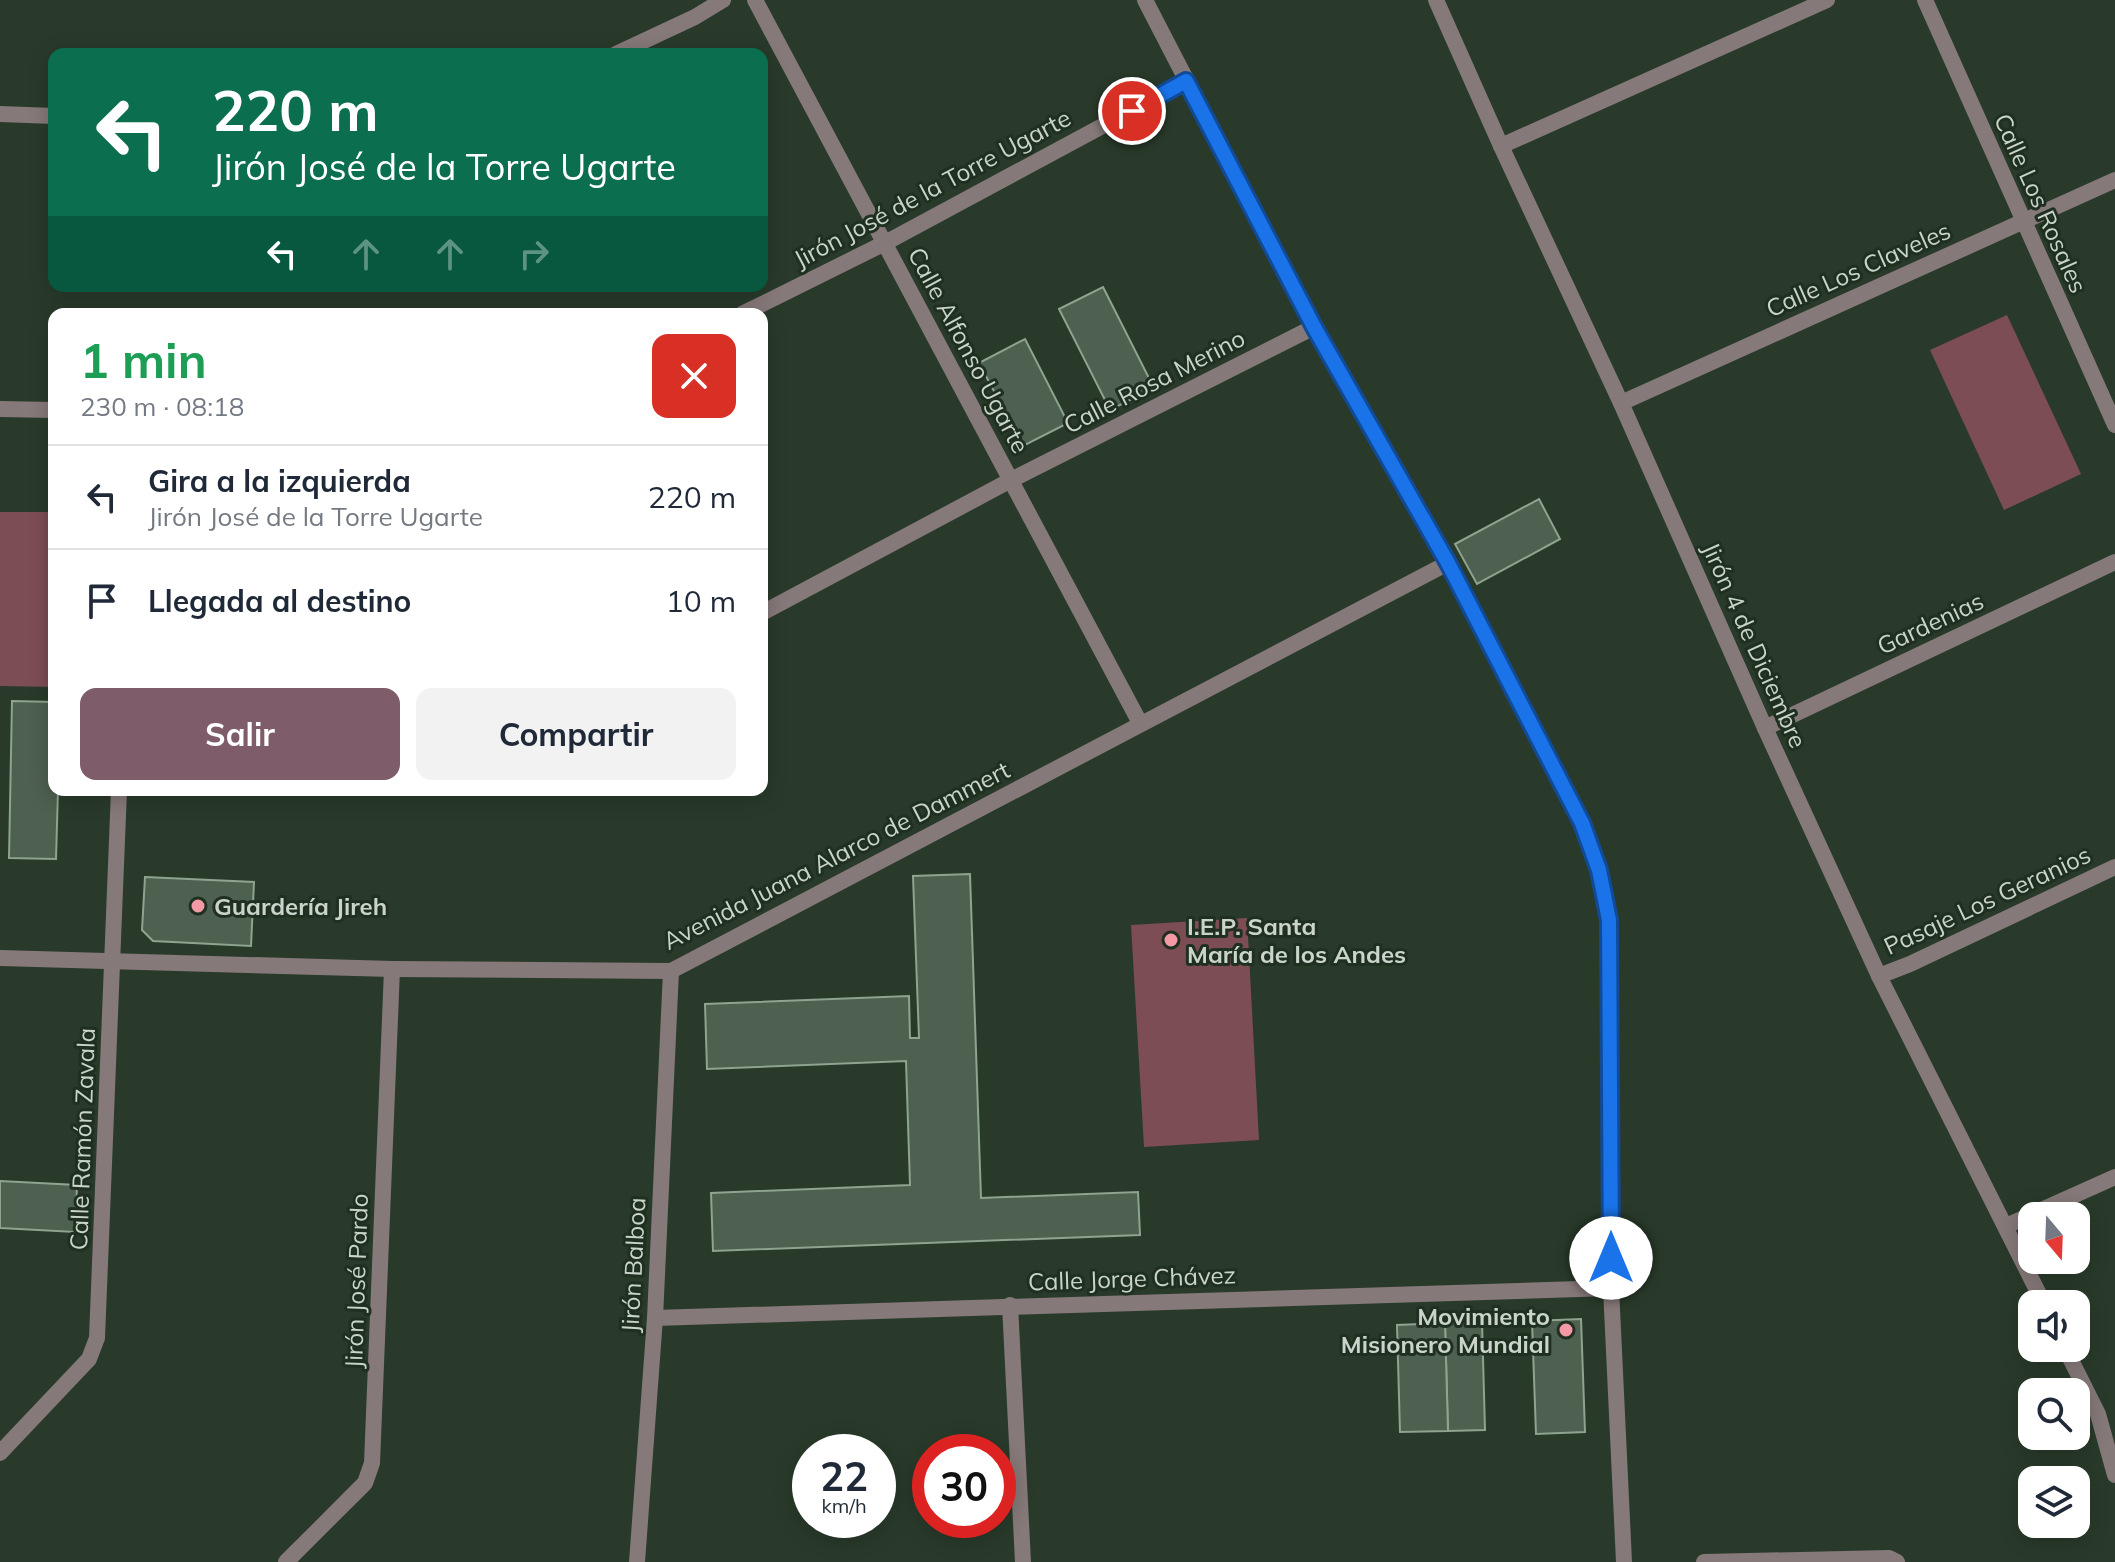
<!DOCTYPE html>
<html lang="es">
<head>
<meta charset="utf-8">
<style>
	body { margin:0; font-family:Mulish,sans-serif; background:#f2f2f3; color:#1f2937; height:100vh; display:flex; flex-direction:column; font-size:30px; white-space:nowrap }
	* { box-sizing:border-box; margin:0 }
	p { font-size:26px; color:#747a83 }
	.icon { flex:none; width:44px; height:44px; fill:none; stroke:currentColor; stroke-width:2; stroke-linecap:round; stroke-linejoin:round }
	.map { position:relative; flex:1; overflow:hidden }
	.details { position:absolute; left:48px; top:308px; width:720px; height:488px; display:flex; flex-direction:column; background:#fff; border-radius:16px; box-shadow:0 4px 20px #0003 }
	.details>* { flex:none }
	.top-card { position:absolute; left:48px; top:48px; width:720px; height:244px; border-radius:16px; box-shadow:0 4px 20px #0003; background:#0b6e4f; color:#fff; overflow:hidden }
	.needle { width:52px; rotate:161deg }
	.tools { position:absolute; left:2018px; top:1202px; display:grid; gap:16px }
	.tools a { display:grid; place-items:center; width:72px; height:72px; border-radius:16px; background:#fff; box-shadow:0 4px 20px #0003; font-size:40px }
	.speed { position:absolute; left:792px; top:1434px; display:flex; gap:16px; font-size:40px; font-weight:700; text-align:center }
	.speed>* { display:grid; place-content:center; width:104px; height:104px; border-radius:50%; background:#fff; box-shadow:0 4px 20px #0003; line-height:1 }
	.speed small { font-size:20px; font-weight:400 }
	.speed .limit { border:12px solid #d22; background:#fff; color:#111 }
	.pin { position:absolute; display:grid; place-items:center; width:68px; height:68px; color:#fff; margin:-34px; border:4px solid #fff; border-radius:50%; box-shadow:0 2px 8px #0007 }
	.me { position:absolute; width:88px; margin:-44px; rotate:0deg; stroke-linejoin:round; filter:drop-shadow(0 0 6px #0008) }
	.turn { display:flex; align-items:center; gap:28px; height:168px; padding:0 32px; font-size:36px }
	.turn .icon { width:104px; height:104px; stroke-width:2.5 }
	.turn b { display:block; font-size:56px; line-height:68px }
	.lanes { display:flex; align-items:center; height:76px; padding:0 32px; background:#0003; justify-content:center; gap:40px; direction:ltr }
	.lanes .off { opacity:.35 }
	.round { display:grid; place-items:center; flex:none; width:84px; height:84px; border-radius:16px; background:#f2f2f3 }
	.overview { display:flex; align-items:center; justify-content:space-between; height:136px; padding:0 32px }
	h1 { font-size:48px; font-weight:700; line-height:60px; color:#1e9e55 }
	.action { display:flex; gap:16px; margin-top:auto; padding:16px 32px }
	.action a { flex:1; height:92px; border-radius:16px; background:#7f5c69; color:#fff; font-size:32px; font-weight:700; line-height:92px; text-align:center }
	.action a+a { background:#f2f2f3; color:#1f2937 }
	ul { padding:0; list-style:none }
	li { display:flex; align-items:center; gap:24px; height:104px; padding:0 32px; border-top:2px solid #e0e1e3 }
	li div { flex:1 }
	li b { display:block; font-size:30px }
	li em { font-style:normal }
	.map>svg:first-child { display:block }
	.green { fill:#7d4d54 }
	.building { fill:#4e604f; stroke:#8ea390; stroke-width:2 }
	.lines { fill:none; stroke-linecap:round; stroke-linejoin:round }
	.minor { stroke:#86797a; stroke-width:16 }
	.route-casing { stroke:#114b97; stroke-width:20 }
	.route { stroke:#1a73e8; stroke-width:14 }
	.poi-dot { fill:#f49aa7; stroke:#1f3021; stroke-width:3 }
	.labels { text-anchor:middle; dominant-baseline:central; stroke-width:6; stroke-linejoin:round; paint-order:stroke }
	.street-label { font-size:24px; fill:#cad4ca; stroke:#1f3021 }
	.poi-label { font-size:24px; font-weight:bold; fill:#cad4ca; stroke:#1f3021; text-anchor:start }
</style>
</head>
<body>
<div class="map">
<svg width="2115" height="1562" viewBox="0 0 2115 1562">
	<rect width="100%" height="100%" fill="#293a2a"/>
	<g class="green">
		<path d="M2007,315L2081,474L2004,510L1930,350Z"/>
		<path d="M0,512H54V687L0,686Z"/>
		<path d="M1247,918L1259,1140L1144,1147L1131,925Z"/>
	</g>
	<g class="building">
		<path d="M1103,287L1154,388L1110,410L1059,309Z"/>
		<path d="M1025,339L1068,423L1023,446L979,363Z"/>
		<path d="M1539,499L1560,539L1477,584L1455,544Z"/>
		<path d="M12,701L54,702V790H58L56,859L9,858Z"/>
		<path d="M970,874L981,1198L1138,1192L1140,1235L713,1251L711,1193L910,1185L906,1061L707,1069L705,1004L909,996L910,1038H919L913,876Z"/>
		<path d="M145,877L254,882L251,946L153,941L142,930Z"/>
		<path d="M0,1181L77,1185L75,1232L0,1228Z"/>
		<path d="M1581,1319L1585,1432L1536,1434L1532,1321Z"/>
		<path d="M1482,1322L1485,1430L1448,1431L1445,1323Z"/>
		<path d="M1445,1323L1448,1431L1400,1432L1397,1325Z"/>
	</g>
	<g class="lines">
		<g class="minor">
			<path d="M755,0L1140,723"/>
			<path d="M1145,0L1314,327L1448,563L1582,823L1599,870L1609,920L1611,1288L1624,1562"/>
			<path d="M1436,0L1501,146L1621,403L1765,728L1879,976L2044,1304"/>
			<path d="M1925,0L2115,425"/>
			<path d="M616,54L695,17L723,0"/>
			<path d="M0,114L54,116"/>
			<path d="M1501,146L1827,0"/>
			<path d="M742,314L885,243L1186,81"/>
			<path d="M1621,403L2115,180"/>
			<path d="M0,409L54,410"/>
			<path d="M762,613L1011,480L1314,327"/>
			<path d="M1765,728L2115,562"/>
			<path d="M0,958L392,969L671,971L1448,563"/>
			<path d="M1879,976L1910,964L2115,867"/>
			<path d="M2006,1226L2115,1177"/>
			<path d="M1010,1305L1023,1562"/>
			<path d="M655,1318L1611,1288"/>
			<path d="M2065,1348L2098,1414L2115,1475"/>
			<path d="M0,1453L89,1359L97,1338L119,790"/>
			<path d="M286,1562L365,1483L372,1463L392,969"/>
			<path d="M637,1562L655,1318L671,971"/>
			<path d="M1704,1562L1889,1558L1897,1562"/>
		</g>
	</g>
	<g class="lines">
		<g class="route-casing">
			<path id="route" d="M1132,111L1186,81L1314,327L1448,563L1582,823L1599,870L1609,920L1611,1258"/>
		</g>
		<use href="#route" class="route"/>
	</g>
	<g class="poi-dot">
		<circle cx="198" cy="906" r="8"/>
		<circle cx="1171" cy="940" r="8"/>
		<circle cx="1566" cy="1330" r="8"/>
	</g>
	<g class="labels">
		<g class="street-label">
			<text transform="translate(932 188) rotate(-28)">Jirón José de la Torre Ugarte</text>
			<text transform="translate(2041 203) rotate(66)">Calle Los Rosales</text>
			<text transform="translate(1858 269) rotate(-24)">Calle Los Claveles</text>
			<text transform="translate(969 350) rotate(62)">Calle Alfonso Ugarte</text>
			<text transform="translate(1154 381) rotate(-27)">Calle Rosa Merino</text>
			<text transform="translate(1930 623) rotate(-25)">Gardenias</text>
			<text transform="translate(1755 645) rotate(66)">Jirón 4 de Diciembre</text>
			<text transform="translate(836 855) rotate(-27)">Avenida Juana Alarco de Dammert</text>
			<text transform="translate(1987 900) rotate(-25)">Pasaje Los Geranios</text>
			<text transform="translate(82 1139) rotate(-88)">Calle Ramón Zavala</text>
			<text transform="translate(633 1265) rotate(-87)">Jirón Balboa</text>
			<text transform="translate(1132 1278) rotate(-2)">Calle Jorge Chávez</text>
			<text transform="translate(356 1281) rotate(-88)">Jirón José Pardo</text>
		</g>
		<g class="poi-label">
			<text x="214" y="906">Guardería Jireh</text>
			<text x="1187" y="926">I.E.P. Santa<tspan x="1187" dy="28">María de los Andes</tspan></text>
			<text x="1550" y="1316" text-anchor="end">Movimiento<tspan x="1550" dy="28">Misionero Mundial</tspan></text>
		</g>
	</g>
</svg>
<div class="tools">
<a><svg class="needle" viewBox="-14 -14 28 28"><path d="M0-13l5 13h-10z" fill="#e53935"/><path d="M0 13l5-13h-10z" fill="#747a83"/></svg></a>
<a><svg class="icon" aria-label="sound" viewBox="0 0 24 24"><path d="M4 9h4l5-4v14l-5-4H4zM17 9q2 3 0 6"/></svg></a>
<a><svg class="icon" aria-label="search" viewBox="0 0 24 24"><circle cx="10" cy="10" r="6"/><path d="M15 15l6 6"/></svg></a>
<a><svg class="icon" aria-label="layers" viewBox="0 0 24 24"><path d="M12 4l9 5-9 5-9-5zM3 14l9 5 9-5"/></svg></a>
</div>
<div class="speed"><div>22<small>km/h</small></div><div class="limit">30</div></div>
<div class="pin" style="left:1132px;top:111px;background:#d93025"><svg class="icon" aria-label="arrive" viewBox="0 0 24 24"><path d="M6 21V4h12l-3 4 3 4H6"/></svg></div>
<svg class="me" style="left:1611px;top:1258px" viewBox="-20 -20 40 40"><circle r="19" fill="#fff"/><path d="M0-13L10 11 0 6-10 11z" fill="#1a73e8"/></svg>
<div class="top-card">
<div class="turn"><svg class="icon" aria-label="left" viewBox="0 0 24 24"><path d="M17 20v-9H6M10 6l-5 5 5 5"/></svg><div><b>220 m</b>Jirón José de la Torre Ugarte</div></div>
<div class="lanes"><svg class="icon" aria-label="left" viewBox="0 0 24 24"><path d="M17 20v-9H6M10 6l-5 5 5 5"/></svg><svg class="icon off" aria-label="ahead" viewBox="0 0 24 24"><path d="M12 20V5M6 11l6-6 6 6"/></svg><svg class="icon off" aria-label="ahead" viewBox="0 0 24 24"><path d="M12 20V5M6 11l6-6 6 6"/></svg><svg class="icon off" aria-label="right" viewBox="0 0 24 24"><path d="M7 20v-9h11M14 6l5 5-5 5"/></svg></div>
</div>
<section class="details">
<div class="overview"><div><h1>1 min</h1><p>230 m · 08:18</p></div><a class="round" style="background:#d93025;color:#fff"><svg class="icon" aria-label="close" viewBox="0 0 24 24"><path d="M6 6l12 12M18 6L6 18"/></svg></a></div>
<ul>
<li><svg class="icon" aria-label="left" viewBox="0 0 24 24"><path d="M17 20v-9H6M10 6l-5 5 5 5"/></svg><div><b>Gira a la izquierda</b><p>Jirón José de la Torre Ugarte</p></div><em>220 m</em></li>
<li><svg class="icon" aria-label="arrive" viewBox="0 0 24 24"><path d="M6 21V4h12l-3 4 3 4H6"/></svg><div><b>Llegada al destino</b></div><em>10 m</em></li>
</ul>
<div class="action"><a>Salir</a><a>Compartir</a></div>
</section>
</div>
</body>
</html>
